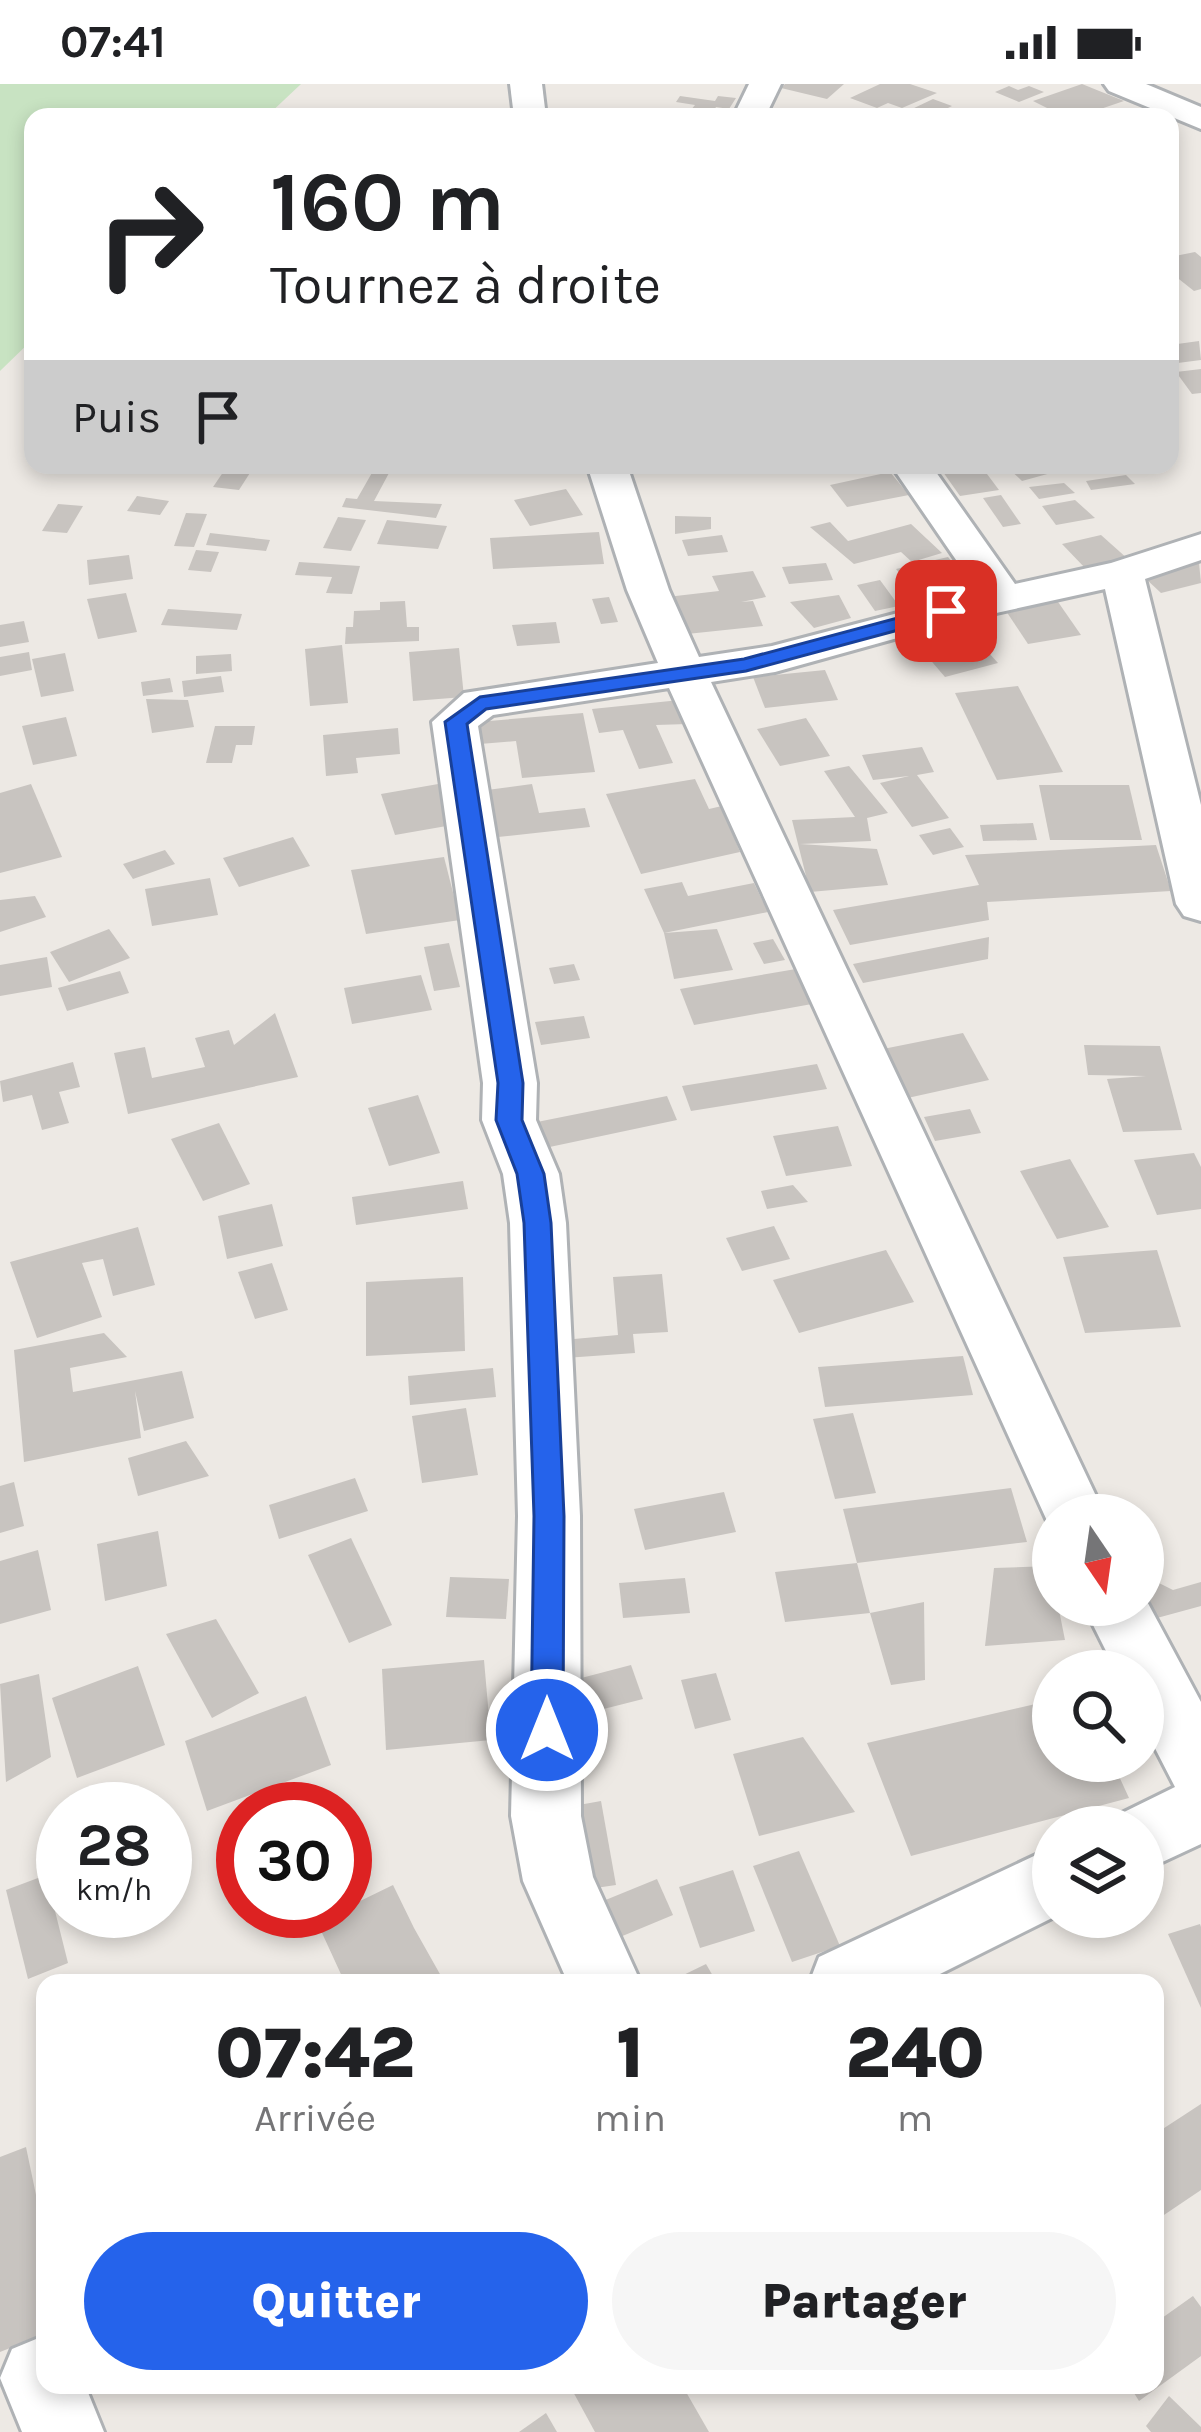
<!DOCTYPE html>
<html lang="fr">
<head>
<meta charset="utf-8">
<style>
	body { margin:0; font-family:Karla,sans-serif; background:#f6f6f6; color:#202124; height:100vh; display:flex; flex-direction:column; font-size:45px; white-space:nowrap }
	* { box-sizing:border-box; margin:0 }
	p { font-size:39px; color:#757577 }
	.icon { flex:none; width:66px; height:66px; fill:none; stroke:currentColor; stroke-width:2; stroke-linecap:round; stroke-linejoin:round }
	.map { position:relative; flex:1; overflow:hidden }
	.side { position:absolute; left:36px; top:1890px; width:1128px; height:420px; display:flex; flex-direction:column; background:#fff; border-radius:24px; box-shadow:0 6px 18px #0003 }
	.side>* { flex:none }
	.guide { position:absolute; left:24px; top:24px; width:1155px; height:366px; border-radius:24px; box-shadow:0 6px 18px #0003; background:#fff; color:#202124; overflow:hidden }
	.needle { width:78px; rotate:167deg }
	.controls { position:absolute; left:1032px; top:1410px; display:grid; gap:24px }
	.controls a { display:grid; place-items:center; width:132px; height:132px; border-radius:50%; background:#fff; box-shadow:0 6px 18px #0003; font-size:60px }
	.speed { position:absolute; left:36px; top:1698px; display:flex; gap:24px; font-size:60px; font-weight:700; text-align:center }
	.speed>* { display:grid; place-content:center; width:156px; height:156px; border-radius:50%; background:#fff; box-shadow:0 6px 18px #0003; line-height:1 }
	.speed small { font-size:30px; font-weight:400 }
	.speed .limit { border:18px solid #d22; background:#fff; color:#111 }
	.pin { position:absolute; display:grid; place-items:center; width:102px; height:102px; color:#fff; margin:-51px; border-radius:24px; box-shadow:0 6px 18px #0006 }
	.me { position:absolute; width:132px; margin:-66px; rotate:0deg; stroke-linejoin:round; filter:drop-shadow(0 0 9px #0008) }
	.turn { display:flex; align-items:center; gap:42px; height:252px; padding:0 48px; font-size:54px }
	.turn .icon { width:156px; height:156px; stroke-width:2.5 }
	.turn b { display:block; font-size:84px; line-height:102px }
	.then { display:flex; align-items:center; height:114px; padding:0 48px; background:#0003; gap:24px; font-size:45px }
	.eta { display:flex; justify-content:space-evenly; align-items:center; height:204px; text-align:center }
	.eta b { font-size:72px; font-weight:800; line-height:84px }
	.cta { display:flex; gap:24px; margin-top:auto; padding:24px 48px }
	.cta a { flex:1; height:138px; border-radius:72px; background:#2563eb; color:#fff; font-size:48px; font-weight:800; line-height:138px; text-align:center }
	.cta a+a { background:#f6f6f6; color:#202124 }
	.status { display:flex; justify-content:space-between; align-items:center; height:84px; padding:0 60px; background:#fff; direction:ltr }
	.status svg { height:33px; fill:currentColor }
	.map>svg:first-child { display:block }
	.green { fill:#c8e3c2 }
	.building { fill:#c8c4c0 }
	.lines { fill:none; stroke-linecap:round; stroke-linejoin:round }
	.minor-casing { stroke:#afb2b5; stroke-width:6 }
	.minor { fill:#fff; fill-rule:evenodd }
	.route { fill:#2563eb; stroke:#184099; stroke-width:3 }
</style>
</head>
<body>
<div class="status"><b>07:41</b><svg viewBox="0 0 49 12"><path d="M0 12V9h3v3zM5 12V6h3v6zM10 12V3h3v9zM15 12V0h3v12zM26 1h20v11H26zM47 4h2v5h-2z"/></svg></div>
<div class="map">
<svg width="1201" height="2348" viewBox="0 0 1201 2348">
	<rect width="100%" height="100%" fill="#ede9e4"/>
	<path class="green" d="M0,0H301L266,33H33V255L0,287Z"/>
	<g class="building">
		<path d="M785,0H844L827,15L781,4Z"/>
		<path d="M880,0H910L937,9L902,24L888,19L877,24L850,14Z"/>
		<path d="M1082,0L1124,17L1077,33H1065L1033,17Z"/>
		<path d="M1009,2L1018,6L1029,2L1044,8L1019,18L995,8Z"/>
		<path d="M680,12L715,17L718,12L736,14L729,25L716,23L712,30L690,27L695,21L676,18Z"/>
		<path d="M933,15L952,22L930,33L910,26Z"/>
		<path d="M1195,168L1201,173V205L1194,207L1170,188V173Z"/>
		<path d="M1199,257L1201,276L1170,280V261Z"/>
		<path d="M1201,285V309L1192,310L1176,288Z"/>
		<path d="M228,381H255L239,406L213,403Z"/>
		<path d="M1005,381H1042L1051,389L1022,397Z"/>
		<path d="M981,382L999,406L960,412L943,388Z"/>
		<path d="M373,387L389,389L374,417L442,420L436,434L342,423L346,414L357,415Z"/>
		<path d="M890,388L909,411L847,423L830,401Z"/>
		<path d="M1126,391L1135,400L1091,406L1086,397Z"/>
		<path d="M1064,399L1075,409L1039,415L1029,403Z"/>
		<path d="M566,405L583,431L530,442L514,416Z"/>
		<path d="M1001,411L1021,440L1003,443L983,414Z"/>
		<path d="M137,412L169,417L160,431L127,427Z"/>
		<path d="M1075,416L1095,434L1056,441L1042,422Z"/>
		<path d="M58,420L83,422L67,449L42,447Z"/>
		<path d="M186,429L207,430L194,463L174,462Z"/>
		<path d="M675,432L711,433V445L675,450Z"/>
		<path d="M338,433L366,436L351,467L323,464Z"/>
		<path d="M387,436L447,442L438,465L377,460Z"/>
		<path d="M830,438L848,457L911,440L942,469L912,478L901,468L854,480L810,443Z"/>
		<path d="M599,448L604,480L493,485L490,454Z"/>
		<path d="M210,449L270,456L266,467L206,461Z"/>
		<path d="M722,451L728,468L688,472L682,456Z"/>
		<path d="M1101,451L1129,476L1086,485L1062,460Z"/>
		<path d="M196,466L219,468L211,488L188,486Z"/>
		<path d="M129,471L133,495L89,501L87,476Z"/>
		<path d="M948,473L965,493L913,505L896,485Z"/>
		<path d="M299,478L360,482L352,510L326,509L332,493L295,491Z"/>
		<path d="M826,479L833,496L789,500L782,483Z"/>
		<path d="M1199,479L1201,499L1161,509L1145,494Z"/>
		<path d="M753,487L766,513L741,518L753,517L763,542L687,550L678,525L667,513L719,507L712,492Z"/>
		<path d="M880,496L899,522L875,527L857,501Z"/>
		<path d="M126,509L137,548L98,555L87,515Z"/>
		<path d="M839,511L851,534L814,544L790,518Z"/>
		<path d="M609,513L618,538L601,540L592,515Z"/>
		<path d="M1056,515L1081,551L1028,560L1004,524Z"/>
		<path d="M405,517L407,543H419V557L345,560L346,543H353L354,527L380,526V518Z"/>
		<path d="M168,525L242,530L237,546L161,541Z"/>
		<path d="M24,537L29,558L0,563V541Z"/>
		<path d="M556,538L560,559L517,562L512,541Z"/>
		<path d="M967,545L998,579L945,593L915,558Z"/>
		<path d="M342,561L348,619L310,622L305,565Z"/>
		<path d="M459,564L464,613L413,617L409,568Z"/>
		<path d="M29,568L32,586L0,592V573Z"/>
		<path d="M65,569L74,607L41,613L32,575Z"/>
		<path d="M231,570L232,587L196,590V572Z"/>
		<path d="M825,586L838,616L765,624L753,593Z"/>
		<path d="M221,592L224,608L184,613L182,597Z"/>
		<path d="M170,594L173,608L143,612L141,598Z"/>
		<path d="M1018,602L1063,688L997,696L955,609Z"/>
		<path d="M146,615L188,616L194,643L152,649Z"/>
		<path d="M680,616L688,640L656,641L673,679L639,685L623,646L599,649L592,625Z"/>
		<path d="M583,629L595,688L522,694L516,657L468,661L465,639Z"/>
		<path d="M66,633L77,672L33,681L22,642Z"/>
		<path d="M806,634L830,672L780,682L757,645Z"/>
		<path d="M215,642H255L252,661H236L232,679H206Z"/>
		<path d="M398,644L400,670L356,674L358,689L326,692L323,651Z"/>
		<path d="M922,663L934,688L917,691L949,734L912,743L880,699L909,692L873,696L862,671Z"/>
		<path d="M849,682L888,729L867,734L871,757L800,760L877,765L888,801L810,808L792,736L855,733L824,687Z"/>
		<path d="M695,695L709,725L722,722L740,768L641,790L606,710Z"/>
		<path d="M444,699L458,740L395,751L381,710Z"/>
		<path d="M31,700L62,773L0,789V709Z"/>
		<path d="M532,700L539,729L585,724L590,743L498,753L487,706Z"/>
		<path d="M1039,701H1129L1142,756H1050Z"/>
		<path d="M1033,739L1037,756L983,757L980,741Z"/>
		<path d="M950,744L964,763L933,771L919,751Z"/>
		<path d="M293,753L310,782L239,803L223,774Z"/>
		<path d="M1156,761L1171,807L987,818L989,836L850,861L833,826L979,801L965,771Z"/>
		<path d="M165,766L175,780L133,795L123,780Z"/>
		<path d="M444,773L460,836L366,850L351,786Z"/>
		<path d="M210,794L218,831L152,842L145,805Z"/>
		<path d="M682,798L688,812L754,799L768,828L664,849L717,845L733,886L674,895L664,849L644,805Z"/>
		<path d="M35,812L46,833L0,848V816Z"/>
		<path d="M109,845L130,874L69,898L50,868Z"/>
		<path d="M989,853L988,875L863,899L853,880Z"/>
		<path d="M773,855L785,876L764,880L753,859Z"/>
		<path d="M449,859L460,903L434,907L424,863Z"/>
		<path d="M47,873L52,903L0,912V881Z"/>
		<path d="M574,880L580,896L554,900L549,884Z"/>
		<path d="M796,885L812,920L694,941L680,905Z"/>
		<path d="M120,887L129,909L67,927L58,904Z"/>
		<path d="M421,891L432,926L352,940L344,904Z"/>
		<path d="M275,929L298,993L128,1030L114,969L145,963L152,994L205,983L195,954L229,946L234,961Z"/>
		<path d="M584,932L590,954L541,961L535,938Z"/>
		<path d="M963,949L989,996L903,1015L878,966Z"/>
		<path d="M1084,961L1160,962L1182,1046L1123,1048L1107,995L1146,992L1088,991Z"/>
		<path d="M73,978L80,1003L59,1008L69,1039L42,1046L32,1011L3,1018L0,997Z"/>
		<path d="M817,980L827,1005L691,1027L682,1002Z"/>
		<path d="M418,1011L440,1069L389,1082L368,1024Z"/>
		<path d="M667,1012L677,1036L526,1068L517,1042Z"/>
		<path d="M970,1025L981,1049L935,1057L924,1033Z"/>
		<path d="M219,1039L250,1100L203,1117L171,1055Z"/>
		<path d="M838,1042L852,1082L786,1092L773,1052Z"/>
		<path d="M1194,1069L1201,1083V1125L1157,1131L1134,1076Z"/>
		<path d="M1070,1075L1109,1143L1057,1155L1020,1087Z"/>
		<path d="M463,1097L468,1125L356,1141L352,1113Z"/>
		<path d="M793,1101L808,1118L767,1125L761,1107Z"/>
		<path d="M272,1120L283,1162L227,1175L218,1132Z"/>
		<path d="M774,1142L790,1175L742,1187L726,1154Z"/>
		<path d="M138,1143L155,1201L113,1212L103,1175L82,1179L102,1233L37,1254L10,1178Z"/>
		<path d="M886,1166L914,1218L799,1249L773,1196Z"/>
		<path d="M1157,1166L1181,1243L1085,1249L1063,1173Z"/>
		<path d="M272,1179L288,1226L255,1235L238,1188Z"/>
		<path d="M662,1190L668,1248L633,1250L635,1269L565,1274L563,1256L618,1251L613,1193Z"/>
		<path d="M463,1193L465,1267L366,1272V1198Z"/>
		<path d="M104,1249L127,1273L70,1284L73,1308L182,1287L194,1334L144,1347L135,1307L141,1354L24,1378L14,1266Z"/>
		<path d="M963,1272L973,1311L825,1323L818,1283Z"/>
		<path d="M493,1284L496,1313L410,1321L408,1292Z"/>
		<path d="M466,1324L478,1391L422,1399L412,1332Z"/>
		<path d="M853,1329L876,1409L835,1415L813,1335Z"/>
		<path d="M186,1357L209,1392L138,1412L128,1374Z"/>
		<path d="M355,1394L368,1427L279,1455L269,1421Z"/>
		<path d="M14,1398L24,1442L0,1449V1402Z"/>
		<path d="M1011,1404L1027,1458L857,1479L843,1425Z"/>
		<path d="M724,1408L736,1448L645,1466L634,1425Z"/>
		<path d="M158,1447L167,1502L105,1517L97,1460Z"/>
		<path d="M351,1454L392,1541L349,1559L308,1471Z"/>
		<path d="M38,1466L51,1526L0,1540V1477Z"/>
		<path d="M857,1479L870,1529L924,1518L925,1596L891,1601L870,1529L785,1538L775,1488Z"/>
		<path d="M1051,1482L1053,1521H1058L1065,1556L985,1562L994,1484Z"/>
		<path d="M1143,1491L1173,1506L1201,1498V1522L1157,1534L1143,1508Z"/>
		<path d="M450,1493L509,1495L506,1535L446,1533Z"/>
		<path d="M685,1494L690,1529L623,1534L619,1499Z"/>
		<path d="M216,1535L259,1609L212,1634L166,1550Z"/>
		<path d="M484,1576L491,1656L386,1666L382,1585Z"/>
		<path d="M631,1581L643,1615L576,1632L566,1598Z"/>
		<path d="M138,1582L165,1661L77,1694L52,1614Z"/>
		<path d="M716,1589L731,1636L695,1645L681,1596Z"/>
		<path d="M39,1590L51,1673L6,1698L0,1600Z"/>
		<path d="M306,1612L331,1681L207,1727L185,1657Z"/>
		<path d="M1053,1616V1677H1112L1129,1714L911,1772L867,1659Z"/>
		<path d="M803,1653L855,1728L759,1752L733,1670Z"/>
		<path d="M601,1717L616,1801L575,1807L562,1724Z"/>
		<path d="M799,1767L840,1862L792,1878L753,1782Z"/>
		<path d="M733,1786L755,1847L700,1864L679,1803Z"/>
		<path d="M46,1791L68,1879L28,1895L6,1806Z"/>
		<path d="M657,1795L673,1831L596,1863L581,1826Z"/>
		<path d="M393,1801L414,1844L445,1899H345L317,1838Z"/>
		<path d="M1200,1840L1201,1843V1924L1168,1850Z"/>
		<path d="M706,1880L717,1899H667Z"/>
		<path d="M1201,2020V2106L1158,2135L1155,2050Z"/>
		<path d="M26,2063L45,2154V2250L0,2268V2073Z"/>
		<path d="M1193,2212L1201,2223V2272L1139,2317L1129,2301H1155V2239Z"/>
		<path d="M575,2301H682L709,2348H595L571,2304Z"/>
		<path d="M1169,2312L1201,2343V2348H1151L1146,2342Z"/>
		<path d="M546,2329L557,2348H519Z"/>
	</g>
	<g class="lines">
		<g class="minor-casing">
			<g id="minor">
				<path d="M510,0H542L546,33H514Z"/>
				<path d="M749,0H781L765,33H733Z"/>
				<path d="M1104,0H1146L1201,23V45L1109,7Z"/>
				<path d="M587,381H627L669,506L699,573L772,562L978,508L891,381H931L1015,500L1111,479L1201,450V476L1145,495L1201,721V837L1184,832L1176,820L1105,505L955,538L775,588L711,598L1105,1431H1053V1450L669,604L493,631L478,642L537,999L536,1036L559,1090L566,1139L580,1432L581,1732L593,1793L641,1899H568L523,1797L511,1732L518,1432L510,1139L503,1090L482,1036L483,999L432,638L464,609L658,579L627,506Z"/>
				<path d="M1143,1510L1201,1618V1760L1143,1787V1743H1113L1118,1731L1175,1703L1143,1641V1587H1116L1083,1521H1143Z"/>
				<path d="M1053,1763L1054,1833L922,1899H809L819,1873Z"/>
				<path d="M41,2253L45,2255V2301H85L104,2348H22L0,2294L12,2265Z"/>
			</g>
		</g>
		<use href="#minor" class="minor"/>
	</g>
	<path class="route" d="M946,521L954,523V531L746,587L486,625L467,640L523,999L522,1036L544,1090L551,1139L564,1432L563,1646L558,1656L547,1661L535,1656L531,1646L534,1432L524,1139L517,1090L496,1036L498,999L445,638L480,613L744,575Z"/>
</svg>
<div class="controls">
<a><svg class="needle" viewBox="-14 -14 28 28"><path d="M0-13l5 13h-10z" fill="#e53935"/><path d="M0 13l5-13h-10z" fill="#757577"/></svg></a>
<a><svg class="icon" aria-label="search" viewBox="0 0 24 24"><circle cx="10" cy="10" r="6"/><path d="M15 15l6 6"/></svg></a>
<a><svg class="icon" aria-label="layers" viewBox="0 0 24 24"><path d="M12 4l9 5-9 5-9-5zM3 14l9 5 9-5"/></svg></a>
</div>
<div class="speed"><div>28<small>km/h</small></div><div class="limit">30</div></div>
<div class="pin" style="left:946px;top:527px;background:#d93025"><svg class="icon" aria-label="arrive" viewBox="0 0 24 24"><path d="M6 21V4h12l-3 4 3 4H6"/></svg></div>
<svg class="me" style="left:547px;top:1646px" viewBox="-20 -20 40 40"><circle r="17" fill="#2563eb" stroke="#fff" stroke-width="3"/><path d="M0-11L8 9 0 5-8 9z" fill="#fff"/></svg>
<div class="guide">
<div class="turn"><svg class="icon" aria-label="right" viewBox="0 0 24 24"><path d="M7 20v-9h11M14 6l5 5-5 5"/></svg><div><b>160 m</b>Tournez à droite</div></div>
<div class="then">Puis<svg class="icon" aria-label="arrive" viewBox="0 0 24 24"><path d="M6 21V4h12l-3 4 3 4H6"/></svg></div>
</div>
<section class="side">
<div class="eta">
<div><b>07:42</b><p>Arrivée</p></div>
<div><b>1</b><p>min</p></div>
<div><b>240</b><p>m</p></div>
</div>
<div class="cta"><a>Quitter</a><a>Partager</a></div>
</section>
</div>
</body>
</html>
